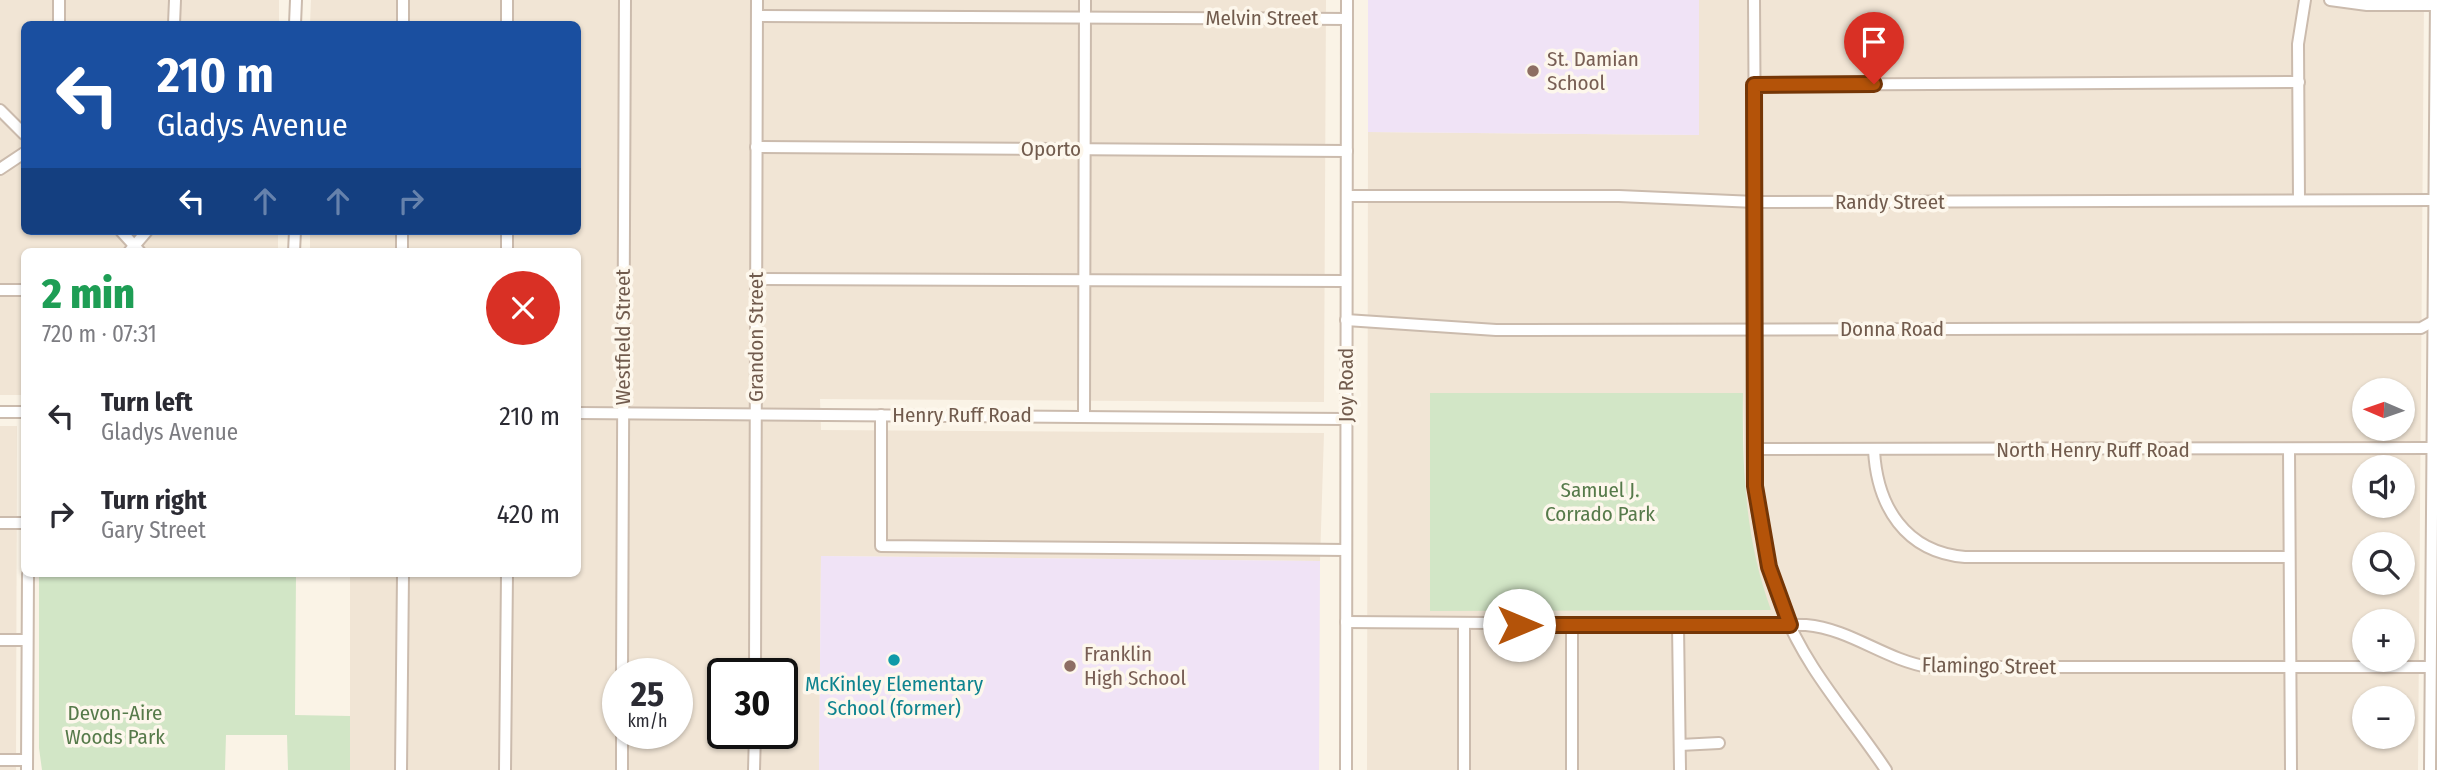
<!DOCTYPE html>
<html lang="en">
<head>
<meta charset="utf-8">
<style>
	body { margin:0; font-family:"Fira Sans Condensed",sans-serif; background:#f7f7f7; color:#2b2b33; height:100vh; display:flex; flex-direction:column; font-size:26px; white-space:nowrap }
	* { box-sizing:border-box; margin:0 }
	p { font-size:23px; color:#7c7c81 }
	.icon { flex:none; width:38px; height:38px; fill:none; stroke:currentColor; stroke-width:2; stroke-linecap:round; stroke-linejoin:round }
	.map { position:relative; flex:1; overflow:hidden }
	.drawer { position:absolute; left:21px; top:248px; width:560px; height:329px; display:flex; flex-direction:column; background:#fff; border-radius:10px; box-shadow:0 2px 5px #0004 }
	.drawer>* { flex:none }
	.guide { position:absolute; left:21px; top:21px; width:560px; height:214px; border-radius:10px; box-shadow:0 2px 5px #0004; background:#1a4fa0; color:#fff; overflow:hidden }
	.needle { width:46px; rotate:272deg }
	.fabs { position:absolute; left:2352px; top:378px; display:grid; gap:14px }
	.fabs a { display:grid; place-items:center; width:63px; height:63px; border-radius:50%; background:#fff; box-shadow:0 2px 5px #0004; font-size:35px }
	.speed { position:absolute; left:602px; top:658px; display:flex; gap:14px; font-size:35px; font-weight:700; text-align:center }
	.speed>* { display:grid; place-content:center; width:91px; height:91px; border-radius:50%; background:#fff; box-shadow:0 2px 5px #0004; line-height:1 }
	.speed small { font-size:18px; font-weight:400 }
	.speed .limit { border:4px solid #111; border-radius:10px; background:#fff; color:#111 }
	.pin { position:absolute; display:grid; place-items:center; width:60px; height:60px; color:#fff; margin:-72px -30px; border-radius:50% 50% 50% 0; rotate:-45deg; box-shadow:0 0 7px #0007 }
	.pin .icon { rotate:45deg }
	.me { position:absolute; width:77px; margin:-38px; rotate:90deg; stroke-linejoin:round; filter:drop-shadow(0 0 5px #0008) }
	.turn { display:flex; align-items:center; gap:24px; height:147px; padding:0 21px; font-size:32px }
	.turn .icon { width:91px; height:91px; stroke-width:2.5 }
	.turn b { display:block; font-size:49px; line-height:60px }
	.lanes { display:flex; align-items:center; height:66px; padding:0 21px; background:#0003; justify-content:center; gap:35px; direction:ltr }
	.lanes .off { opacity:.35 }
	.round { display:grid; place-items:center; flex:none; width:74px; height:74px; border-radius:37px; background:#f7f7f7 }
	.headline { display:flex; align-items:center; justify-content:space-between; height:119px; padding:0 21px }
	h1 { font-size:42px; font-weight:800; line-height:52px; color:#1e9e55 }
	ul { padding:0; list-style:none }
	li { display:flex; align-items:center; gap:21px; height:98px; padding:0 21px }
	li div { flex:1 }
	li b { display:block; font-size:26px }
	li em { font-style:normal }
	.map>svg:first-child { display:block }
	.residential { fill:#f1e5d5; fill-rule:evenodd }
	.education { fill:#f0e3f6 }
	.green { fill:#d2e6c6 }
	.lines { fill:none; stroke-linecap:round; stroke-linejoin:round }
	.minor-casing { stroke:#cbbbad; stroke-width:14 }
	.minor { stroke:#fff; stroke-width:10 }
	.route-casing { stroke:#753606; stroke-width:18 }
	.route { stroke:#b45309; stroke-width:12 }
	.education-dot { fill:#8d6e63; stroke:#fdf7ec; stroke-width:2.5 }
	.culture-dot { fill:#0f9aa8; stroke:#fdf7ec; stroke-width:2.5 }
	.labels { text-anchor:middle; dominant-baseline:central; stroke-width:7; stroke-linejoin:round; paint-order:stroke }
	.street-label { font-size:21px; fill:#715b4d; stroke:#fdf7ec }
	.education-label { font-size:21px; fill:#785e54; stroke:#fdf7ec; text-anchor:start }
	.park-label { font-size:21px; fill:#567a4a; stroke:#fdf7ec }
	.culture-label { font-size:21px; fill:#0d838f; stroke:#fdf7ec }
</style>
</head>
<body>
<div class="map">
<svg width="2437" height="770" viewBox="0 0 2437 770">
	<rect width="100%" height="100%" fill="#faf3e6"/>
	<g class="residential">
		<path d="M0,0H279V24H24V231H278V252H24V395H0Z"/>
		<path d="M311,0H1326L1324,402L820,399L821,430L1324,433L1320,561L821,556L819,770H350V574H578V252H310V231H578V24H310ZM618,674H677V733H618ZM723,674H782V733H723Z"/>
		<path d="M1699,0H2424L2418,770H1367L1368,132L1698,135ZM2364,390H2403V429H2364ZM1430,393L1743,394L1745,508L1755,563L1770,610ZM2364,467H2403V506H2364ZM2364,544H2403V583H2364ZM2364,621H2403V660H2364ZM2364,698H2403V737H2364Z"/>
		<path d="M0,426H17L16,770H0Z"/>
	</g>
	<g class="education">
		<path d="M1368,0H1699V135L1368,132Z"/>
		<path d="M821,556L1320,561L1319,770H819Z"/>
	</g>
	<g class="green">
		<path d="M1430,393H1743C1742,468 1745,539 1771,610L1430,611Z"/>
		<path d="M39,574H296L295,715L350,716V770H288L287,735H226L225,770H42L39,748Z"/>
	</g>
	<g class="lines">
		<g class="minor-casing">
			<g id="minor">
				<path d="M507,0V24"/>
				<path d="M1754,0L1757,508C1763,541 1769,575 1782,607C1805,668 1850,716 1886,770"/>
				<path d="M2330,0L2367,5H2436"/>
				<path d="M757,16L1347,19"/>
				<path d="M59,24V0"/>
				<path d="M174,24L175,0"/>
				<path d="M295,24L296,0"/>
				<path d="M403,24V0"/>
				<path d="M1754,85L2299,82"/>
				<path d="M0,110L24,134"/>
				<path d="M756,147L1347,151"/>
				<path d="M0,169L24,153"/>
				<path d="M1347,196H1619L1755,202L2434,200"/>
				<path d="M2299,200L2298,44L2305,0"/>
				<path d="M121,231L140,252"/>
				<path d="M507,231V252"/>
				<path d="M129,252L147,231"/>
				<path d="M294,252L295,231"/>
				<path d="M402,252V231"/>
				<path d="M757,279L1346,281"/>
				<path d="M0,290H24"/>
				<path d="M1346,320L1496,330L2421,328L2437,319"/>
				<path d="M0,412H24"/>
				<path d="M578,413L1346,419"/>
				<path d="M881,415V546L1346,550"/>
				<path d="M1084,416L1085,0"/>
				<path d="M1755,449L2432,448"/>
				<path d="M2289,449L2291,770"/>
				<path d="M1874,450C1877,506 1905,552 1965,557H2289"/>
				<path d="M0,523H24"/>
				<path d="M1346,622L1806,625C1851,629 1885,660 1929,667H2430"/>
				<path d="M1464,624V770"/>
				<path d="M1572,625V770"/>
				<path d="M1678,625L1680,770"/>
				<path d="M0,640H27"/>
				<path d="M622,674L625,0"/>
				<path d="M755,674L757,0"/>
				<path d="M1680,745L1719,743"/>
				<path d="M0,760H27"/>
				<path d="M27,770L28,574"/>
				<path d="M401,770L403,574"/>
				<path d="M505,770L507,574"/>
				<path d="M622,770V733"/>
				<path d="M754,770L755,733"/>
				<path d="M1346,770L1347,0"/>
				<path d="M2430,770L2436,0"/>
			</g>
		</g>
		<use href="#minor" class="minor"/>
	</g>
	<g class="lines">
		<g class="route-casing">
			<path id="route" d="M1519,625H1790L1769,567L1755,486L1754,85L1874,84"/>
		</g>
		<use href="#route" class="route"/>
	</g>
	<g class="education-dot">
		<circle cx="1533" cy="71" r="7"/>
		<circle cx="1070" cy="666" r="7"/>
	</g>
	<circle class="culture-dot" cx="894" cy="660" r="7"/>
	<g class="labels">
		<g class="street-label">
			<text x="1262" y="18">Melvin Street</text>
			<text x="1051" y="149">Oporto</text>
			<text x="1890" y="202">Randy Street</text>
			<text x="1892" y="329">Donna Road</text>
			<text transform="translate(623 337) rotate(-90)">Westfield Street</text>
			<text transform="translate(756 337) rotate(-90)">Grandon Street</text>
			<text transform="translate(1346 385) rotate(-90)">Joy Road</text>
			<text x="962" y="415">Henry Ruff Road</text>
			<text x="2093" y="450">North Henry Ruff Road</text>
			<text transform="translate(1989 666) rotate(1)">Flamingo Street</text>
		</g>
		<g class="education-label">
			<text x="1547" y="59">St. Damian<tspan x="1547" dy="24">School</tspan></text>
			<text x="1084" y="654">Franklin<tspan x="1084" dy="24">High School</tspan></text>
		</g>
		<g class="park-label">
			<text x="1600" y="490">Samuel J.<tspan x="1600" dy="24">Corrado Park</tspan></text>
			<text x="115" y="713">Devon-Aire<tspan x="115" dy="24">Woods Park</tspan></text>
		</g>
		<g class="culture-label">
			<text x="894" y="684">McKinley Elementary<tspan x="894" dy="24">School (former)</tspan></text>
		</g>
	</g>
</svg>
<div class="fabs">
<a><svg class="needle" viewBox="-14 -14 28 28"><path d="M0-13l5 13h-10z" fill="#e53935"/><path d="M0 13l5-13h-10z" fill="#7c7c81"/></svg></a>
<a><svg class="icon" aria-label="sound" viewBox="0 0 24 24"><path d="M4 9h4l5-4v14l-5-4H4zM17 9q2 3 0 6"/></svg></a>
<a><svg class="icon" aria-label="search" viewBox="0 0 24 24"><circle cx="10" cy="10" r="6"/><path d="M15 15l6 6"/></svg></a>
<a>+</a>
<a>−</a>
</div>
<div class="speed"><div>25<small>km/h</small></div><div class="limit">30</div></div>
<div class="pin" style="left:1874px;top:84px;background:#d93025"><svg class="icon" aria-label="arrive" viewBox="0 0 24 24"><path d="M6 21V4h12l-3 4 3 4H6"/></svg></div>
<svg class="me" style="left:1519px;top:625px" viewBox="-20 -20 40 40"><circle r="19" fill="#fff"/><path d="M0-13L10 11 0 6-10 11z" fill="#b45309"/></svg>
<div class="guide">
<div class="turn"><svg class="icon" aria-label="left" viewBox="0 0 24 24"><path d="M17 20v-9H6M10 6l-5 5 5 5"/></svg><div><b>210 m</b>Gladys Avenue</div></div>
<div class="lanes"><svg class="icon" aria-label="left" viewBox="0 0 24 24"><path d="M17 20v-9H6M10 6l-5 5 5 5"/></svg><svg class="icon off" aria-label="ahead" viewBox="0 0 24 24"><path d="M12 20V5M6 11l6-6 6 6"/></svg><svg class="icon off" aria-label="ahead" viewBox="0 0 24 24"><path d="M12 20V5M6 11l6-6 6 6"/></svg><svg class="icon off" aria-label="right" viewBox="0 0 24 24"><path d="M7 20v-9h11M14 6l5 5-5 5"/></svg></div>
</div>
<section class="drawer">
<div class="headline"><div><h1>2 min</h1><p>720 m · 07:31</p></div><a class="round" style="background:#d93025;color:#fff"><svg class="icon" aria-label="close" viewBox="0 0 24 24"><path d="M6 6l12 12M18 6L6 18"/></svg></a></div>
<ul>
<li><svg class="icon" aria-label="left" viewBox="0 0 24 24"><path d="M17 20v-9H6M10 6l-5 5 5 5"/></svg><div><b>Turn left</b><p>Gladys Avenue</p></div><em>210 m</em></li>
<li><svg class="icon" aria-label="right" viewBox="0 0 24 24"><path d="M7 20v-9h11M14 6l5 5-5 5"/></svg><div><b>Turn right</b><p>Gary Street</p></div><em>420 m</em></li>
</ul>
</section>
</div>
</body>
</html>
